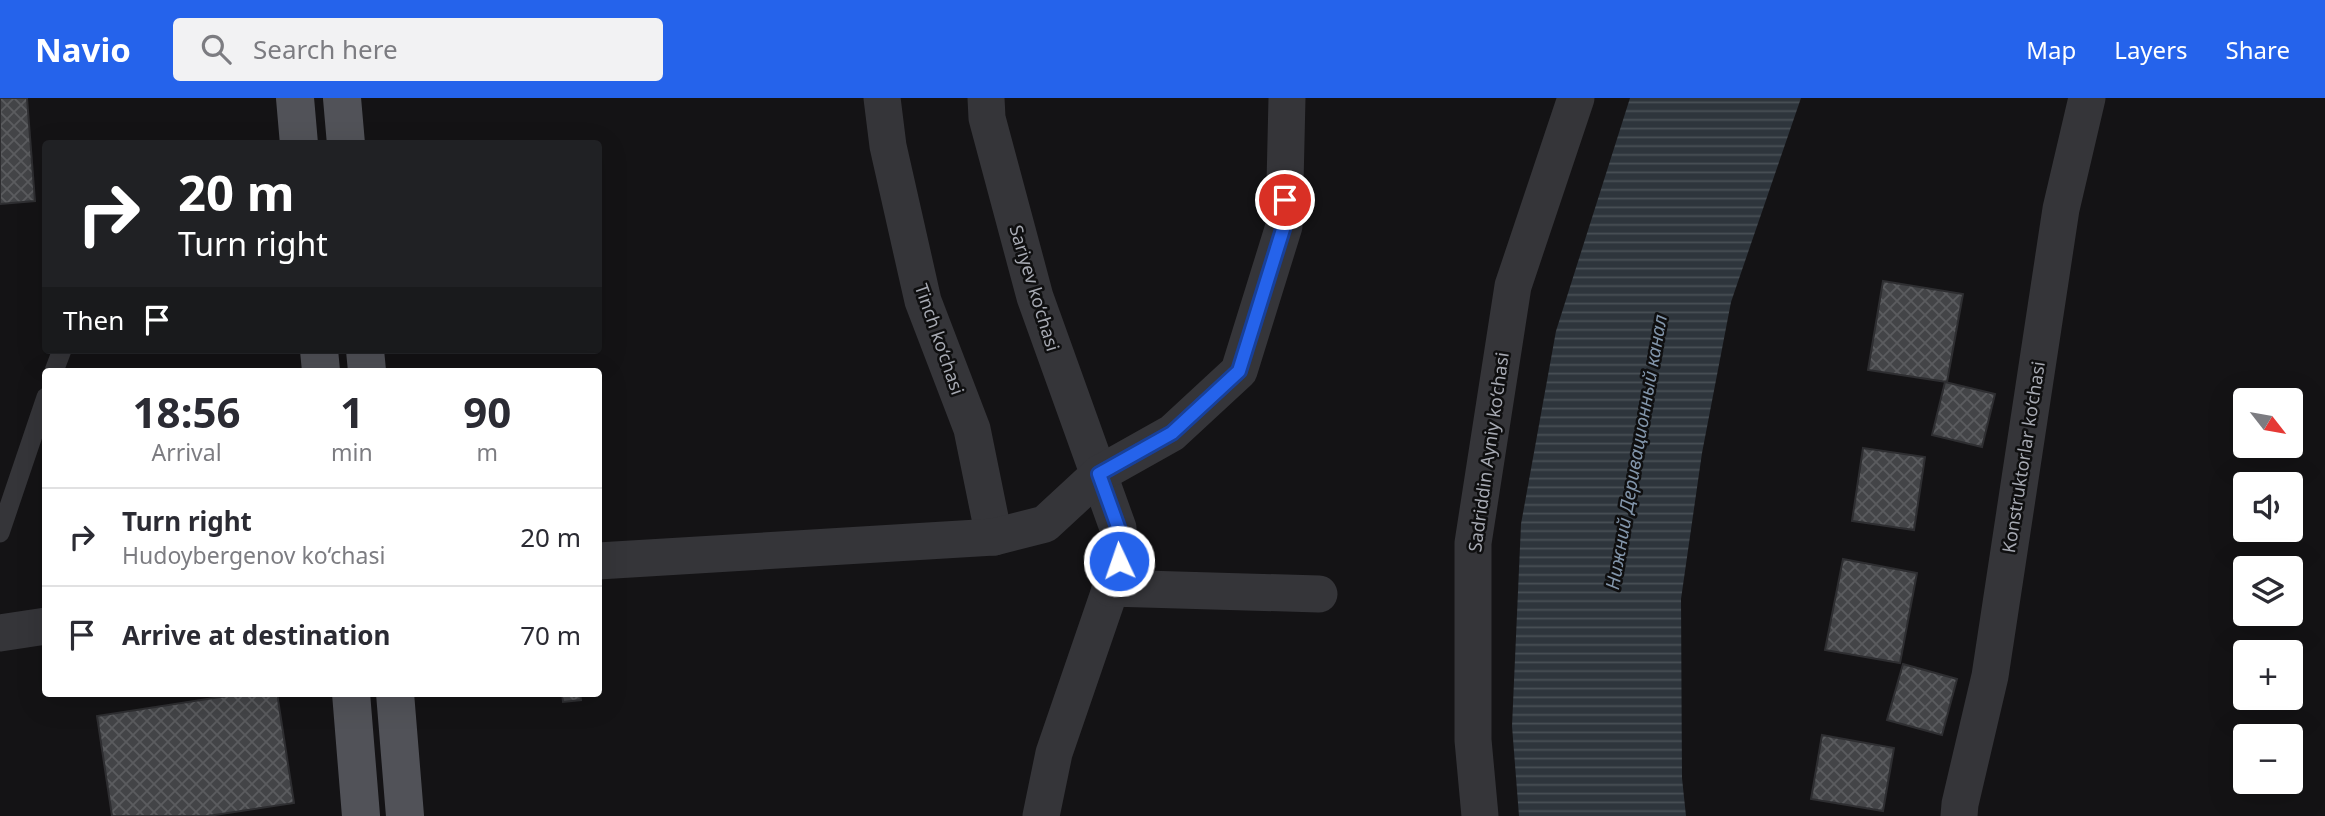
<!DOCTYPE html>
<html lang="en">
<head>
<meta charset="utf-8">
<style>
	body { margin:0; font-family:"Noto Sans",sans-serif; background:#f2f2f3; color:#2b2b33; height:100vh; display:flex; flex-direction:column; font-size:26px; white-space:nowrap }
	* { box-sizing:border-box; margin:0 }
	p { font-size:23px; color:#7c7c81 }
	.icon { flex:none; width:38px; height:38px; fill:none; stroke:currentColor; stroke-width:2; stroke-linecap:round; stroke-linejoin:round }
	.map { position:relative; flex:1; overflow:hidden }
	.side { position:absolute; left:42px; top:270px; width:560px; height:329px; display:flex; flex-direction:column; background:#fff; border-radius:7px; box-shadow:0 7px 28px #0002 }
	.side>* { flex:none }
	.banner { position:absolute; left:42px; top:42px; width:560px; height:214px; border-radius:7px; box-shadow:0 7px 28px #0002; background:#202124; color:#fff; overflow:hidden }
	.needle { width:46px; rotate:121deg }
	.buttons { position:absolute; left:2233px; top:290px; display:grid; gap:14px }
	.buttons a { display:grid; place-items:center; width:70px; height:70px; border-radius:7px; background:#fff; box-shadow:0 7px 28px #0002; font-size:35px }
	.pin { position:absolute; display:grid; place-items:center; width:60px; height:60px; color:#fff; margin:-30px; border:4px solid #fff; border-radius:50%; box-shadow:0 2px 7px #0007 }
	.me { position:absolute; width:77px; margin:-38px; rotate:357deg; stroke-linejoin:round; filter:drop-shadow(0 0 5px #0008) }
	.turn { display:flex; align-items:center; gap:24px; height:147px; padding:0 21px; font-size:32px }
	.turn .icon { width:91px; height:91px; stroke-width:2.5 }
	.turn b { display:block; font-size:49px; line-height:60px }
	.then { display:flex; align-items:center; height:66px; padding:0 21px; background:#0003; gap:14px; font-size:26px }
	.eta { display:flex; justify-content:space-evenly; align-items:center; height:119px; text-align:center }
	.eta b { font-size:42px; font-weight:700; line-height:49px }
	ul { padding:0; list-style:none }
	li { display:flex; align-items:center; gap:21px; height:98px; padding:0 21px; border-top:2px solid #e1e1e2 }
	li div { flex:1 }
	li b { display:block; font-size:26px }
	li em { font-style:normal }
	header { display:flex; align-items:center; gap:42px; box-sizing:border-box; height:98px; padding:0 35px; background:#2563eb; color:#fff }
	header strong { font-size:33px }
	nav { display:flex; gap:38px; margin-inline-start:auto; font-size:24px }
	.search { width:490px; height:63px; background:#f2f2f3; display:flex; align-items:center; gap:18px; box-sizing:border-box; padding:0 24px; border-radius:7px; color:#7c7c81; font-size:26px }
	.map>svg:first-child { display:block }
	.water { fill:url(#water-rules) }
	.building { fill:url(#building-cross-hatch); stroke:#2e2e31; stroke-width:2 }
	.lines { fill:none; stroke-linecap:round; stroke-linejoin:round }
	.service { stroke:#353539; stroke-width:19 }
	.minor { stroke:#353539; stroke-width:37 }
	.primary { stroke:#515258; stroke-width:38 }
	.route-casing { stroke:#184099; stroke-width:18 }
	.route { stroke:#2563eb; stroke-width:12 }
	.labels { text-anchor:middle; dominant-baseline:central; stroke-width:5; stroke-linejoin:round; paint-order:stroke }
	.street-label { font-size:18px; fill:#a7aab3; stroke:#0f0f10 }
	.water-label { font-size:19px; font-style:italic; fill:#8295aa; stroke:#0f0f10 }
</style>
</head>
<body>
<header>
<strong>Navio</strong>
<div class="search"><svg class="icon" aria-label="search" viewBox="0 0 24 24"><circle cx="10" cy="10" r="6"/><path d="M15 15l6 6"/></svg>Search here</div>
<nav><a>Map</a><a>Layers</a><a>Share</a></nav>
</header>
<div class="map">
<svg width="2325" height="718" viewBox="0 0 2325 718">
	<defs>
		<pattern id="water-rules" width="6" height="5" patternUnits="userSpaceOnUse" patternTransform="scale(1.75)"><rect width="6" height="5" fill="#2e353c"/><path d="M0 2.5h6" fill="none" stroke="#495056"/></pattern>
		<pattern id="building-cross-hatch" width="8" height="8" patternUnits="userSpaceOnUse" patternTransform="scale(1.75)"><rect width="8" height="8" fill="#434447"/><path d="M0 0l8 8M0 8l8-8" fill="none" stroke="#5b5c5f"/></pattern>
	</defs>
	<rect width="100%" height="100%" fill="#141315"/>
	<path class="water" d="M1630,0H1801L1731,204L1702,355L1681,501L1682,680L1686,718H1519L1512,628L1521,426L1556,233Z"/>
	<g class="building">
		<path d="M0,0H27L35,103L0,106Z"/>
		<path d="M1883,183L1963,196L1947,284L1868,272Z"/>
		<path d="M1945,284L1995,296L1982,349L1932,337Z"/>
		<path d="M1863,350L1925,359L1914,432L1852,423Z"/>
		<path d="M1843,461L1917,475L1900,565L1825,552Z"/>
		<path d="M1903,566L1957,581L1942,637L1887,622Z"/>
		<path d="M246,595H277L294,705L208,718H112L97,618Z"/>
		<path d="M562,595H580L581,602L563,604Z"/>
		<path d="M1822,637L1894,650L1883,713L1811,701Z"/>
	</g>
	<g class="lines">
		<g class="service">
			<path d="M54,273L62,252"/>
			<path d="M0,435L46,299"/>
		</g>
		<g class="minor">
			<path d="M882,0L888,48L923,203L972,331L994,439"/>
			<path d="M986,0L987,20L1035,199L1118,430L1120,463L1054,655L1041,718"/>
			<path d="M598,463L994,439L1045,426L1099,376L1172,335L1239,273L1284,128L1287,0"/>
			<path d="M1110,490L1319,496"/>
			<path d="M0,535L46,528"/>
			<path d="M1480,718L1473,642V445L1513,188L1576,0"/>
			<path d="M1959,718L1960,706L1990,578L2061,111L2087,0"/>
		</g>
		<g class="primary">
			<path d="M295,0L299,46"/>
			<path d="M342,0L346,46"/>
			<path d="M319,252L321,273"/>
			<path d="M365,252L367,273"/>
			<path d="M351,595L361,718"/>
			<path d="M395,595L405,718"/>
		</g>
	</g>
	<g class="lines">
		<g class="route-casing">
			<path id="route" d="M1119,463L1118,429L1099,376L1172,335L1239,273L1284,128L1285,102"/>
		</g>
		<use href="#route" class="route"/>
	</g>
	<g class="labels">
		<g class="street-label">
			<text transform="translate(1035 190) rotate(73)">Sariyev ko‘chasi</text>
			<text transform="translate(940 241) rotate(71)">Tinch ko‘chasi</text>
			<text transform="translate(1488 354) rotate(-82)">Sadriddin Ayniy ko‘chasi</text>
			<text transform="translate(2023 359) rotate(-81)">Konstruktorlar ko‘chasi</text>
		</g>
		<g class="water-label">
			<text transform="translate(1636 354) rotate(-80)">Нижний Деривационный канал</text>
		</g>
	</g>
</svg>
<div class="buttons">
<a><svg class="needle" viewBox="-14 -14 28 28"><path d="M0-13l5 13h-10z" fill="#e53935"/><path d="M0 13l5-13h-10z" fill="#7c7c81"/></svg></a>
<a><svg class="icon" aria-label="sound" viewBox="0 0 24 24"><path d="M4 9h4l5-4v14l-5-4H4zM17 9q2 3 0 6"/></svg></a>
<a><svg class="icon" aria-label="layers" viewBox="0 0 24 24"><path d="M12 4l9 5-9 5-9-5zM3 14l9 5 9-5"/></svg></a>
<a>+</a>
<a>−</a>
</div>
<div class="pin" style="left:1285px;top:102px;background:#d93025"><svg class="icon" aria-label="arrive" viewBox="0 0 24 24"><path d="M6 21V4h12l-3 4 3 4H6"/></svg></div>
<svg class="me" style="left:1119px;top:463px" viewBox="-20 -20 40 40"><circle r="17" fill="#2563eb" stroke="#fff" stroke-width="3"/><path d="M0-11L8 9 0 5-8 9z" fill="#fff"/></svg>
<div class="banner">
<div class="turn"><svg class="icon" aria-label="right" viewBox="0 0 24 24"><path d="M7 20v-9h11M14 6l5 5-5 5"/></svg><div><b>20 m</b>Turn right</div></div>
<div class="then">Then<svg class="icon" aria-label="arrive" viewBox="0 0 24 24"><path d="M6 21V4h12l-3 4 3 4H6"/></svg></div>
</div>
<section class="side">
<div class="eta">
<div><b>18:56</b><p>Arrival</p></div>
<div><b>1</b><p>min</p></div>
<div><b>90</b><p>m</p></div>
</div>
<ul>
<li><svg class="icon" aria-label="right" viewBox="0 0 24 24"><path d="M7 20v-9h11M14 6l5 5-5 5"/></svg><div><b>Turn right</b><p>Hudoybergenov ko‘chasi</p></div><em>20 m</em></li>
<li><svg class="icon" aria-label="arrive" viewBox="0 0 24 24"><path d="M6 21V4h12l-3 4 3 4H6"/></svg><div><b>Arrive at destination</b></div><em>70 m</em></li>
</ul>
</section>
</div>
</body>
</html>
